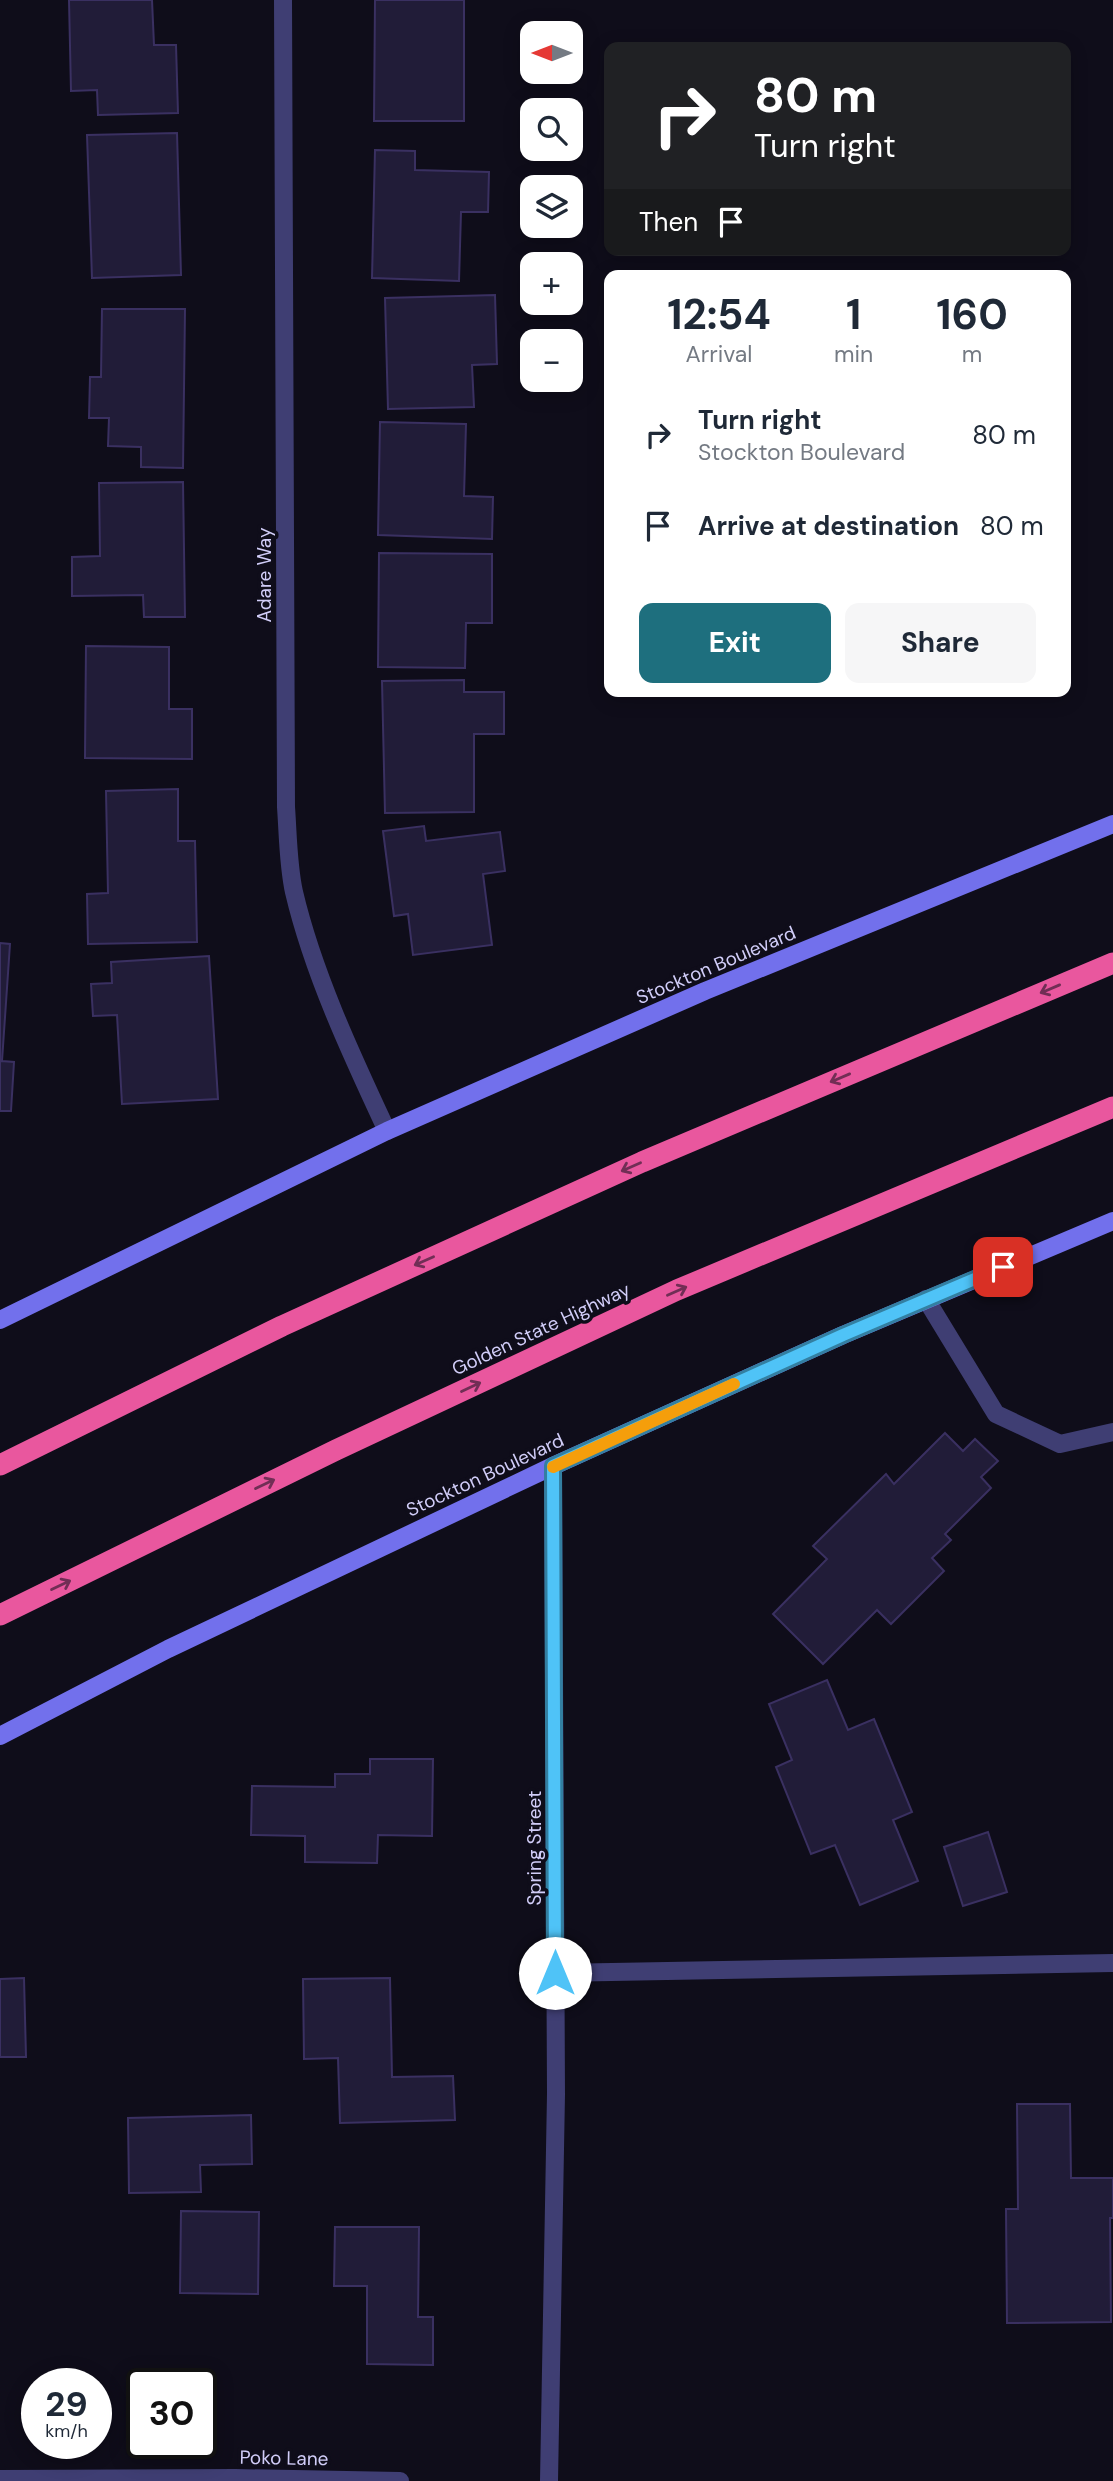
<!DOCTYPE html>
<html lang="en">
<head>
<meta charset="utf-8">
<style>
	body { margin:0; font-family:"DM Sans",sans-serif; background:#f6f6f7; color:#1f2937; height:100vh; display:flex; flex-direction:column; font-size:26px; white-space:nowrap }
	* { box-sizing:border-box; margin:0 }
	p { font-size:23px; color:#747a83 }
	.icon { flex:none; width:38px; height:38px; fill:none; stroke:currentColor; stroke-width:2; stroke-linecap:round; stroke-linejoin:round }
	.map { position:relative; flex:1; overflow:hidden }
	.side { position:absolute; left:604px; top:270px; width:467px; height:427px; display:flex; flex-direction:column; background:#fff; border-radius:14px; box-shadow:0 4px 18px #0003 }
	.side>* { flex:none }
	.top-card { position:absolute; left:604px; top:42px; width:467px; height:214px; border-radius:14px; box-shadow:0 4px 18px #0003; background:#202124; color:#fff; overflow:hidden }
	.needle { width:46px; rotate:270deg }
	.tools { position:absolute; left:520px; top:21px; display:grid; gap:14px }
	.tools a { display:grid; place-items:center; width:63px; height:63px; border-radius:14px; background:#fff; box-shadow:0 4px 18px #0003; font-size:35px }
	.speed { position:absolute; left:21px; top:2368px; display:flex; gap:14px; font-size:35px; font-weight:700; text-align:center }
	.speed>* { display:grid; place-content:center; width:91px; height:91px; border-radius:50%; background:#fff; box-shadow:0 4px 18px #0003; line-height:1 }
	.speed small { font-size:18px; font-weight:400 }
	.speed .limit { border:4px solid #111; border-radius:10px; background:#fff; color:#111 }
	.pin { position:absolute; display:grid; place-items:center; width:60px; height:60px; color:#fff; margin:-30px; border-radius:14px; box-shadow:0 4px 10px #0006 }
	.me { position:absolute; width:77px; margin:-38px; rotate:0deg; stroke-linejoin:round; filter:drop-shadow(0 0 5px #0008) }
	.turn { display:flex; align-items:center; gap:24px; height:147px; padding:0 35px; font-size:32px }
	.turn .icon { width:91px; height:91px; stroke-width:2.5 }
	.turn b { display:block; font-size:49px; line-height:60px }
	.then { display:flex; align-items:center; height:66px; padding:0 35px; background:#0003; gap:14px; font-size:26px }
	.eta { display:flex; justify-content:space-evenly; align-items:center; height:119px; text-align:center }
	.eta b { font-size:42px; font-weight:700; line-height:49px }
	.primary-button { display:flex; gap:14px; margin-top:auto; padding:14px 35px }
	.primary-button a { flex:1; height:80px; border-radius:14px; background:#1e6f7e; color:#fff; font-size:28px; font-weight:700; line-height:80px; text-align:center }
	.primary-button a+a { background:#f6f6f7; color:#1f2937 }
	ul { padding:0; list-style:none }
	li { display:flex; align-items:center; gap:21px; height:91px; padding:0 35px }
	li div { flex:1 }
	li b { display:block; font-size:26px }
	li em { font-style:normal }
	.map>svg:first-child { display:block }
	.building { fill:#211c38; stroke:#3a3061; stroke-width:2 }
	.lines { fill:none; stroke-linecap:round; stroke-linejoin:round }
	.lane { stroke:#3f3e73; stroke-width:18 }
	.street { stroke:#3f3e73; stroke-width:18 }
	.secondary { stroke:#7270ec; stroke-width:18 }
	.highway { stroke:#e9579e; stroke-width:21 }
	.oneway { stroke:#712e55 }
	.route-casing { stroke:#337fa1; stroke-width:18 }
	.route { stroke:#4fc3f7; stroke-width:12 }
	.slow { stroke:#f59e0b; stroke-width:12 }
	.labels { text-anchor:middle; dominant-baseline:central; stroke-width:7; stroke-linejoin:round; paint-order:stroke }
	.street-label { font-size:19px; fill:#d1cdf8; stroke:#0f0d1a }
</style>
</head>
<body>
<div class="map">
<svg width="1113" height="2481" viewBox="0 0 1113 2481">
	<rect width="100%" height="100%" fill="#0f0d1a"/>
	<g class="building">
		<path d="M69,0H152L154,45H176L178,113L98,115L97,90L71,91Z"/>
		<path d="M375,0H464V121H374Z"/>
		<path d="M177,133L181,275L92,278L87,135Z"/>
		<path d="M375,150L415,151V170L489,172L488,212H461L459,281L372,278Z"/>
		<path d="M495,295L497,364L472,365L474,407L388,409L385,298Z"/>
		<path d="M102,309H185L183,468L141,467V447L108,446L109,418H89L90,377H101Z"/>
		<path d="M380,422L466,424L464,496L493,497L492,539L378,535Z"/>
		<path d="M183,482L185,617H144L143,595L72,596V557L100,556L99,483Z"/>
		<path d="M379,553L492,554V623H466L465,668L378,667Z"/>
		<path d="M86,646L169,647V709H192V759L85,758Z"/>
		<path d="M464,680V692H504V734H474V812L385,813L382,681Z"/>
		<path d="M178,789V841H195L197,942L88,944L87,894L108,893L106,791Z"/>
		<path d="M424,826L426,841L500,832L505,871L483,874L492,945L413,955L408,914L394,916L383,831Z"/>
		<path d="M0,943L10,944L2,1061L14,1062L11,1111H0Z"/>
		<path d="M209,956L218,1099L122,1104L117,1015L93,1016L91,984L112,983L111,962Z"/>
		<path d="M945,1433L963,1451L975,1439L998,1461L981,1477L991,1488L945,1534L951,1540L932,1558L944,1571L891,1624L877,1610L823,1664L773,1614L827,1559L813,1546L886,1474L894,1484Z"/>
		<path d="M827,1680L848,1730L874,1719L912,1812L893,1820L918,1881L860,1905L835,1845L811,1854L776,1767L792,1760L769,1704Z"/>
		<path d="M370,1759H433L432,1836L378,1835L377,1863L305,1862V1836L251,1835L252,1786L335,1787V1774H370Z"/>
		<path d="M988,1832L1007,1892L963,1906L944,1847Z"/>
		<path d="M24,1978L26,2057H0V1979Z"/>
		<path d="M390,1978L392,2077L453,2076L455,2120L340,2123L338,2058L304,2059L303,1979Z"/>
		<path d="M1017,2104H1070L1071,2178H1113V2218H1110L1111,2322L1007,2323L1006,2209H1018Z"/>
		<path d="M251,2115L252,2164L200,2165L201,2192L129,2193L128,2118Z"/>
		<path d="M181,2211L259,2212L258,2294L180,2293Z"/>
		<path d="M335,2227H419L418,2317H433V2365L367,2364V2286H334Z"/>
	</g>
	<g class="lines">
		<g class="lane">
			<path d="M926,1299L996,1414L1060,1444L1113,1432"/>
			<path d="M556,1973L1113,1963"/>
		</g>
		<g class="street">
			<path d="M283,0L286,807C288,834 288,865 294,892C313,973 352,1056 387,1131"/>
			<path d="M0,2479L235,2478L400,2481"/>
			<path d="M549,2481L556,2094L553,1466"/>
		</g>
		<g class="secondary">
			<path d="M0,1320L387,1131L705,991L1113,824"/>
			<path d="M0,1736L168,1649L553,1466L843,1335L1113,1221"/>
		</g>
		<g class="highway">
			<path d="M0,1465L282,1326L642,1162L1113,963"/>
			<path d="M0,1615L336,1450L677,1290L1113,1107"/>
		</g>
	</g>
	<defs><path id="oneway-shaft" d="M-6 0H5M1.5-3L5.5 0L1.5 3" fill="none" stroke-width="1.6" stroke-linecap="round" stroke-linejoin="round" transform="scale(1.75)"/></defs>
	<g class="oneway">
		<use href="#oneway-shaft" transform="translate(1050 989) rotate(157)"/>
		<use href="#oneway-shaft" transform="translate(840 1078) rotate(157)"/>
		<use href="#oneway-shaft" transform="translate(631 1167) rotate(156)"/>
		<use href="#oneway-shaft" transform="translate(424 1261) rotate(156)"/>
		<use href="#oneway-shaft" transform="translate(677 1291) rotate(-24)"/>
		<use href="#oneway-shaft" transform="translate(471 1387) rotate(-25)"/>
		<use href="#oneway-shaft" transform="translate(265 1484) rotate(-26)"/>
		<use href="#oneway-shaft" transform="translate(61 1585) rotate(-26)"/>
	</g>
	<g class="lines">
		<g class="route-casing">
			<path id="route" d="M555,1973L553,1466L843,1335L1003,1267"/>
		</g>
		<use href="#route" class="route"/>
		<path class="slow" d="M553,1467L734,1384"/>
	</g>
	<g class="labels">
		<g class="street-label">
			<text transform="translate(264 575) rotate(-90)">Adare Way</text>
			<text transform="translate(716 965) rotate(-23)">Stockton Boulevard</text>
			<text transform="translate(541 1329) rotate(-25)">Golden State Highway</text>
			<text transform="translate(485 1475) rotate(-25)">Stockton Boulevard</text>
			<text transform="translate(534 1848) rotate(-90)">Spring Street</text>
			<text transform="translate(284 2458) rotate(1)">Poko Lane</text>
		</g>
	</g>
</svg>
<div class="tools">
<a><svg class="needle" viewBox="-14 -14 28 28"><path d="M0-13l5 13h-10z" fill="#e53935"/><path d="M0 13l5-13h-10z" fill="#747a83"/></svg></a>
<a><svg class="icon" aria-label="search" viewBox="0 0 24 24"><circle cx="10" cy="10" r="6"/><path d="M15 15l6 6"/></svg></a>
<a><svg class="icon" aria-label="layers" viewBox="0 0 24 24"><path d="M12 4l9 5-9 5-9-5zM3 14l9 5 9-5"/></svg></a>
<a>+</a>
<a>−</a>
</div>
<div class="speed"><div>29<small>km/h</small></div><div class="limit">30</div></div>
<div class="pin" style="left:1003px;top:1267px;background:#d93025"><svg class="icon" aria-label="arrive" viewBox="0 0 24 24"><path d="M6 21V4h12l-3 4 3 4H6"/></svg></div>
<svg class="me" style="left:555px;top:1973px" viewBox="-20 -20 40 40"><circle r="19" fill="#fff"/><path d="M0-13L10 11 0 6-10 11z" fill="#4fc3f7"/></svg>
<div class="top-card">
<div class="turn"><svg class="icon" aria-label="right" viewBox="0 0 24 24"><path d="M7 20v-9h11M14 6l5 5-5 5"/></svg><div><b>80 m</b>Turn right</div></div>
<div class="then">Then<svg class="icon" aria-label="arrive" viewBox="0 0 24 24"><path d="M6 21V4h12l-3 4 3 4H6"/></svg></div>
</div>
<section class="side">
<div class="eta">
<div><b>12:54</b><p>Arrival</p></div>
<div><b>1</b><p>min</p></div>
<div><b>160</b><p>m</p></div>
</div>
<ul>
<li><svg class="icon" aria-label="right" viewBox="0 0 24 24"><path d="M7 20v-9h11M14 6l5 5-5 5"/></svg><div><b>Turn right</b><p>Stockton Boulevard</p></div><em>80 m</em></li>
<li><svg class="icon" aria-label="arrive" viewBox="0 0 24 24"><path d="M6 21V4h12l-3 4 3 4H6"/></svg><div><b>Arrive at destination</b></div><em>80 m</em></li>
</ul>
<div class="primary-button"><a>Exit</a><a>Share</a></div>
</section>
</div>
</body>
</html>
